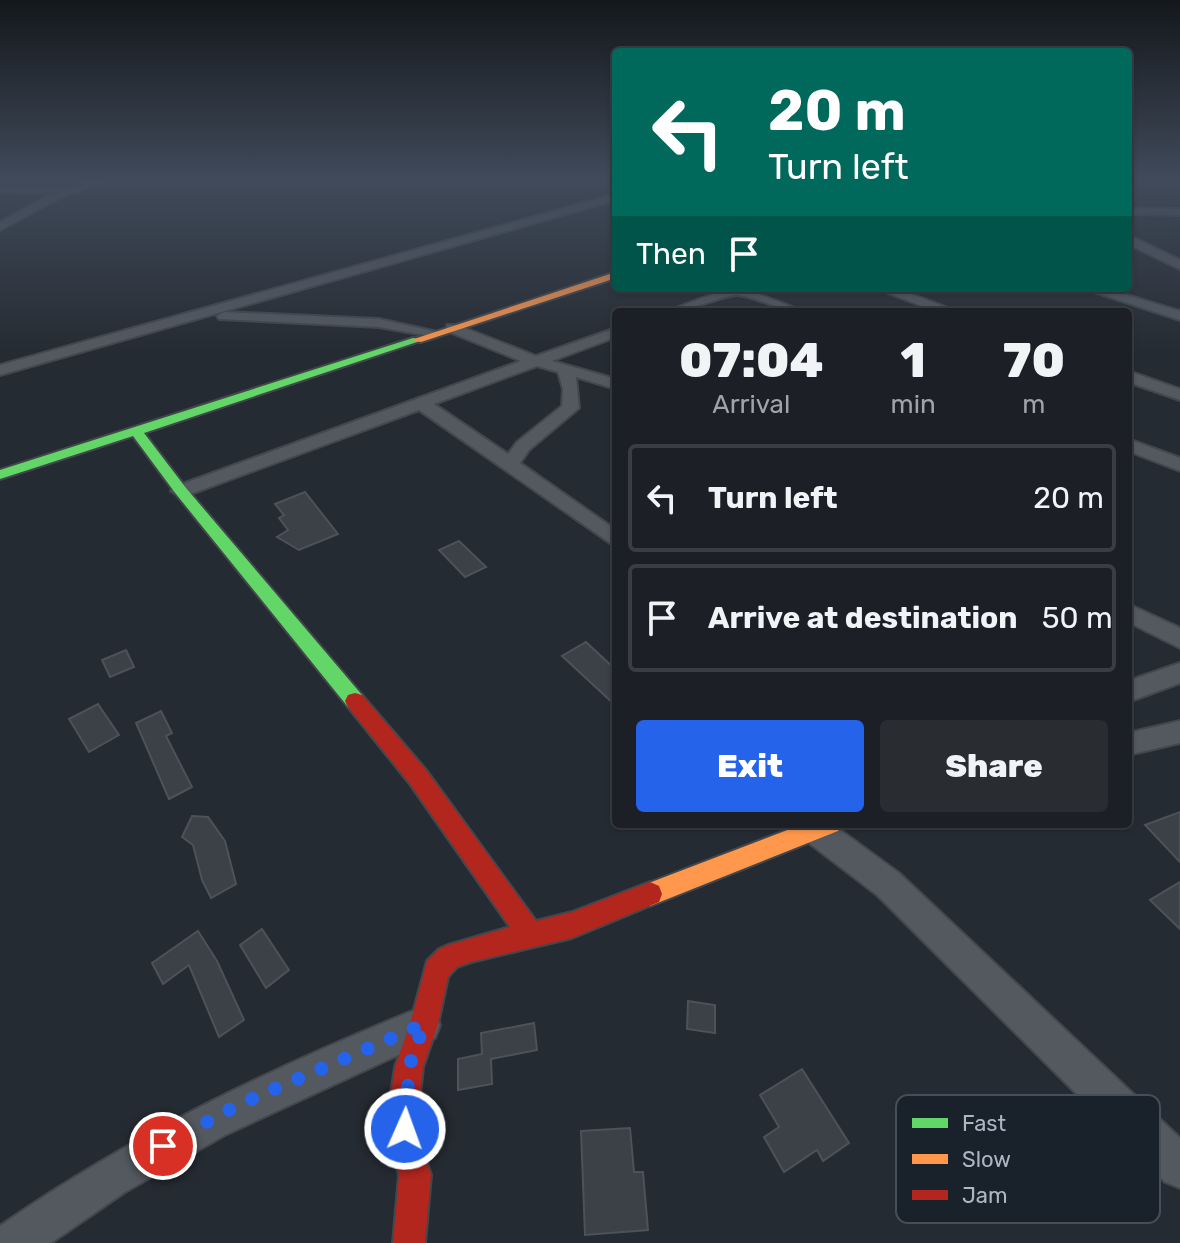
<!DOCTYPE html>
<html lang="en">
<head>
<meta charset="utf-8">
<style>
	body { margin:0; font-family:Rubik,sans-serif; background:#292d32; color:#f1f3f6; height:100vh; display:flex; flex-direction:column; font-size:30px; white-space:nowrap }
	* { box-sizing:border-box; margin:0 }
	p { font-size:26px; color:#a0a3a7 }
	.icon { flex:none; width:44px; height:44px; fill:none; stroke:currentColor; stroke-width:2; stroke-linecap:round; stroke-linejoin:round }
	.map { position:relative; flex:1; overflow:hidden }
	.drawer { position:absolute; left:612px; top:308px; width:520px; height:520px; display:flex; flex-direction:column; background:#1c2026; border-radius:8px; box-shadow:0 2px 6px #0004,0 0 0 2px #3a3e43 }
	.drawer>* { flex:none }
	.top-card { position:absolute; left:612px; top:48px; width:520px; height:244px; border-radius:8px; box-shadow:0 2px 6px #0004,0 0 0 2px #3a3e43; background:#00695c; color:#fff; overflow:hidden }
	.pin { position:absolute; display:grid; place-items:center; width:68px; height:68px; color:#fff; margin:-34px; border:4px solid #fff; border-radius:50%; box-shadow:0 2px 8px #0007 }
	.me { position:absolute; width:88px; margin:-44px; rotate:2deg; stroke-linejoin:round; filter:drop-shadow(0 0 6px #0008) }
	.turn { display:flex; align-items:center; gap:28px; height:168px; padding:0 24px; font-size:36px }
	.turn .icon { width:104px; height:104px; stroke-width:2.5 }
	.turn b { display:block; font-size:56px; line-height:68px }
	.then { display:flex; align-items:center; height:76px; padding:0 24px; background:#0003; gap:16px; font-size:30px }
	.eta { display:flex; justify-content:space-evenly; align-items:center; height:136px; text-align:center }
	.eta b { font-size:48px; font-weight:800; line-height:56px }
	.action { display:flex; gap:16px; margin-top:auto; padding:16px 24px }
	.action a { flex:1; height:92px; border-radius:8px; background:#2563eb; color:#fff; font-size:32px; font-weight:800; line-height:92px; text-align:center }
	.action a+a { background:#292d32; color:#f1f3f6 }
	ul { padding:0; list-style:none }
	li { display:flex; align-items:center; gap:24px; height:108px; margin:0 16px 12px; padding:0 8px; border:4px solid #3a3e43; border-radius:8px }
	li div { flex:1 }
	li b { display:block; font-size:30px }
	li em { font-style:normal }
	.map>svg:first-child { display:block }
	.building { fill:#3c4147; stroke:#4c525a; stroke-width:2 }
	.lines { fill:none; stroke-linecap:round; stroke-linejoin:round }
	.lane-casing { stroke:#42474c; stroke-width:4 }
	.street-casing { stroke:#42474c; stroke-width:4 }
	.fast-casing { stroke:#42474c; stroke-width:4 }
	.slow-casing { stroke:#42474c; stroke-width:4 }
	.jam-casing { stroke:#42474c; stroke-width:4 }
	.lane { fill:#545960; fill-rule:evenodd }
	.street { fill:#545960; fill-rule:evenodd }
	.fast { fill:#63d668; fill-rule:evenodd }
	.slow { fill:#ff974d; fill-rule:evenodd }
	.jam { fill:#b3261e; fill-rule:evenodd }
	.route { stroke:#2563eb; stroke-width:14; stroke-dasharray:0 25.2 }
	.key { fill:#19222b; stroke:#454f59; stroke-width:2 }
	.key-label { font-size:22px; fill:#adb7c4 }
</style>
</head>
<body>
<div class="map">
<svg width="1180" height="1243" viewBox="0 0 1180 1243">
	<rect width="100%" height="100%" fill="#252b32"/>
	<g class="building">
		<path d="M305,492L338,534L299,550L277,537L288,530L279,518L284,515L275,504Z"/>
		<path d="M459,541L486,567L465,577L439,550Z"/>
		<path d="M586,642L616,670V706L562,656Z"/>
		<path d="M126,650L134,667L110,677L102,660Z"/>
		<path d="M98,704L119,735L89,752L69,719Z"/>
		<path d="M161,711L172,733L166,736L192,787L169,799L136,723Z"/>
		<path d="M1180,812V862L1145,825Z"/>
		<path d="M192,816L208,817L225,841L236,884L211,898L202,880L193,845L182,837Z"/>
		<path d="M1180,882V929L1150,900Z"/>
		<path d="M262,929L289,970L266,988L240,945Z"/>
		<path d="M198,931L217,961L244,1020L219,1037L189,965L163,984L152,963Z"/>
		<path d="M688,1001L715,1005V1033L687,1029Z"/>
		<path d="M534,1023L537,1050L491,1059L492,1084L458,1090V1059L482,1054L481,1033Z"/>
		<path d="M802,1069L849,1143L823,1161L817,1150L784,1172L764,1137L779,1127L760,1095Z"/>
		<path d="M630,1128L634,1172H643L648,1230L585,1235L581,1131Z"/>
	</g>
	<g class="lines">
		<g class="lane-casing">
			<path id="lane" d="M0,188L68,189L71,191L68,193L0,192Z"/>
		</g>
		<g class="street-casing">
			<g id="street">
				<path d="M96,179H110L58,199L0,230V222L50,195Z"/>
				<path d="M616,194V200L0,375V365Z"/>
				<path d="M1128,208L1180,209V215L1128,214Z"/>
				<path d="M1128,235L1180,260V269L1128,244Z"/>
				<path d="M729,288H743L805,312C780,312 762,298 738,295C725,294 689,312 665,312Z"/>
				<path d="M875,288H895L959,312H938Z"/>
				<path d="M1082,288H1103L1180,311V320Z"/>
				<path d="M224,312L379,319L442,333L435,337L379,327L219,319L217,316Z"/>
				<path d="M447,325H457L536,356L616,328V337L552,361L616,379V389L576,377L579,408L529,450L520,463L616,530V547L419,410L188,495L181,497L171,491L174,487L521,361L447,331ZM537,366L558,372L563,389L562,406L517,442L508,454L434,404Z"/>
				<path d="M1128,371L1180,389V400L1128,382Z"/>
				<path d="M1128,439L1180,458V471L1128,451Z"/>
				<path d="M1128,604L1180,628V648L1128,622Z"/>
				<path d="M1180,663V683L1128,702V681Z"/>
				<path d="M1180,721V743L1128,755V733Z"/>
				<path d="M803,824H832L899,873L1180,1138V1188L1165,1182L877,895L805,840L801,830Z"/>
				<path d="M422,1007L435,1012L440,1025L435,1038L225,1135L125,1192L51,1243H0V1226C132,1134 274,1067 422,1007Z"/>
			</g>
		</g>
		<g class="fast-casing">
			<path id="fast" d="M413,338L423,340L144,433L186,488L362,695L365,701L362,707L355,709L348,707L176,494L133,436L0,479V470Z"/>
		</g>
		<g class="slow-casing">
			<g id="slow">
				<path d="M616,272V278L421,342L411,340Z"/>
				<path d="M803,824H841L838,831L650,906L641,902L638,894L641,886Z"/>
			</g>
		</g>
		<g class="jam-casing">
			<path id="jam" d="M355,693L362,695L426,770L536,921L572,912L650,882L659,886L662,894L659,902L572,938L471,962L457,967L448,977L438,1024L423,1067L418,1113L421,1145L431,1175L425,1243H393L399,1175L391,1145L388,1113L395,1067L410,1024L427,961L439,949L448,945L510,927L410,784L348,707L345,701L348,695Z"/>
		</g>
		<use href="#lane" class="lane"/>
		<use href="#street" class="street"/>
		<use href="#fast" class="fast"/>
		<use href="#slow" class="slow"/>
		<use href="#jam" class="jam"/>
	</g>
	<linearGradient id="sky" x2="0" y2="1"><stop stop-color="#14181c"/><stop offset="0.51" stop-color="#404a5a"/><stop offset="1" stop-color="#404a5a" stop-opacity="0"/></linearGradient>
	<rect width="1180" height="353" fill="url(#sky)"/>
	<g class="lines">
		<path class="route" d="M163,1146L238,1105L424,1024L409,1067L405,1129"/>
	</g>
	<rect x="896" y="1095" width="264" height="128" rx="12" class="key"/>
	<rect x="912" y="1118" width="36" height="10" fill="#63d668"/>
	<rect x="912" y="1154" width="36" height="10" fill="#ff974d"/>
	<rect x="912" y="1190" width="36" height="10" fill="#b3261e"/>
	<g class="key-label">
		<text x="962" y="1131">Fast</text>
		<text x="962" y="1167">Slow</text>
		<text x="962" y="1203">Jam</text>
	</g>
</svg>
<div class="pin" style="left:163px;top:1146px;background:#d93025"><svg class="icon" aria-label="arrive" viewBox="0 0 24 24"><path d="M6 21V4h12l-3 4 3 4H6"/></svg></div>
<svg class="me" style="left:405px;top:1129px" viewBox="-20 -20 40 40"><circle r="17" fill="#2563eb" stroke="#fff" stroke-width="3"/><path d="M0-11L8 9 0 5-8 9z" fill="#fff"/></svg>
<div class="top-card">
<div class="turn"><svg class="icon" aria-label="left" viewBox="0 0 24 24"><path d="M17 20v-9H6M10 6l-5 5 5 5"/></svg><div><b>20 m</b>Turn left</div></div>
<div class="then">Then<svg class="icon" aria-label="arrive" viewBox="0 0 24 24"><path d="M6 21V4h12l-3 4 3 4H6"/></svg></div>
</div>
<section class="drawer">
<div class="eta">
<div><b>07:04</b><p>Arrival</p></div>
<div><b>1</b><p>min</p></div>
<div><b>70</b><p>m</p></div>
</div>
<ul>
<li><svg class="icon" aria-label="left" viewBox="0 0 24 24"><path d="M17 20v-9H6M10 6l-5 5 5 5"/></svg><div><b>Turn left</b></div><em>20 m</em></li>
<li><svg class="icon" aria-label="arrive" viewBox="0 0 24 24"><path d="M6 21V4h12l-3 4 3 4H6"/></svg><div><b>Arrive at destination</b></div><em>50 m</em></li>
</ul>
<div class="action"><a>Exit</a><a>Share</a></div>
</section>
</div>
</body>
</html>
